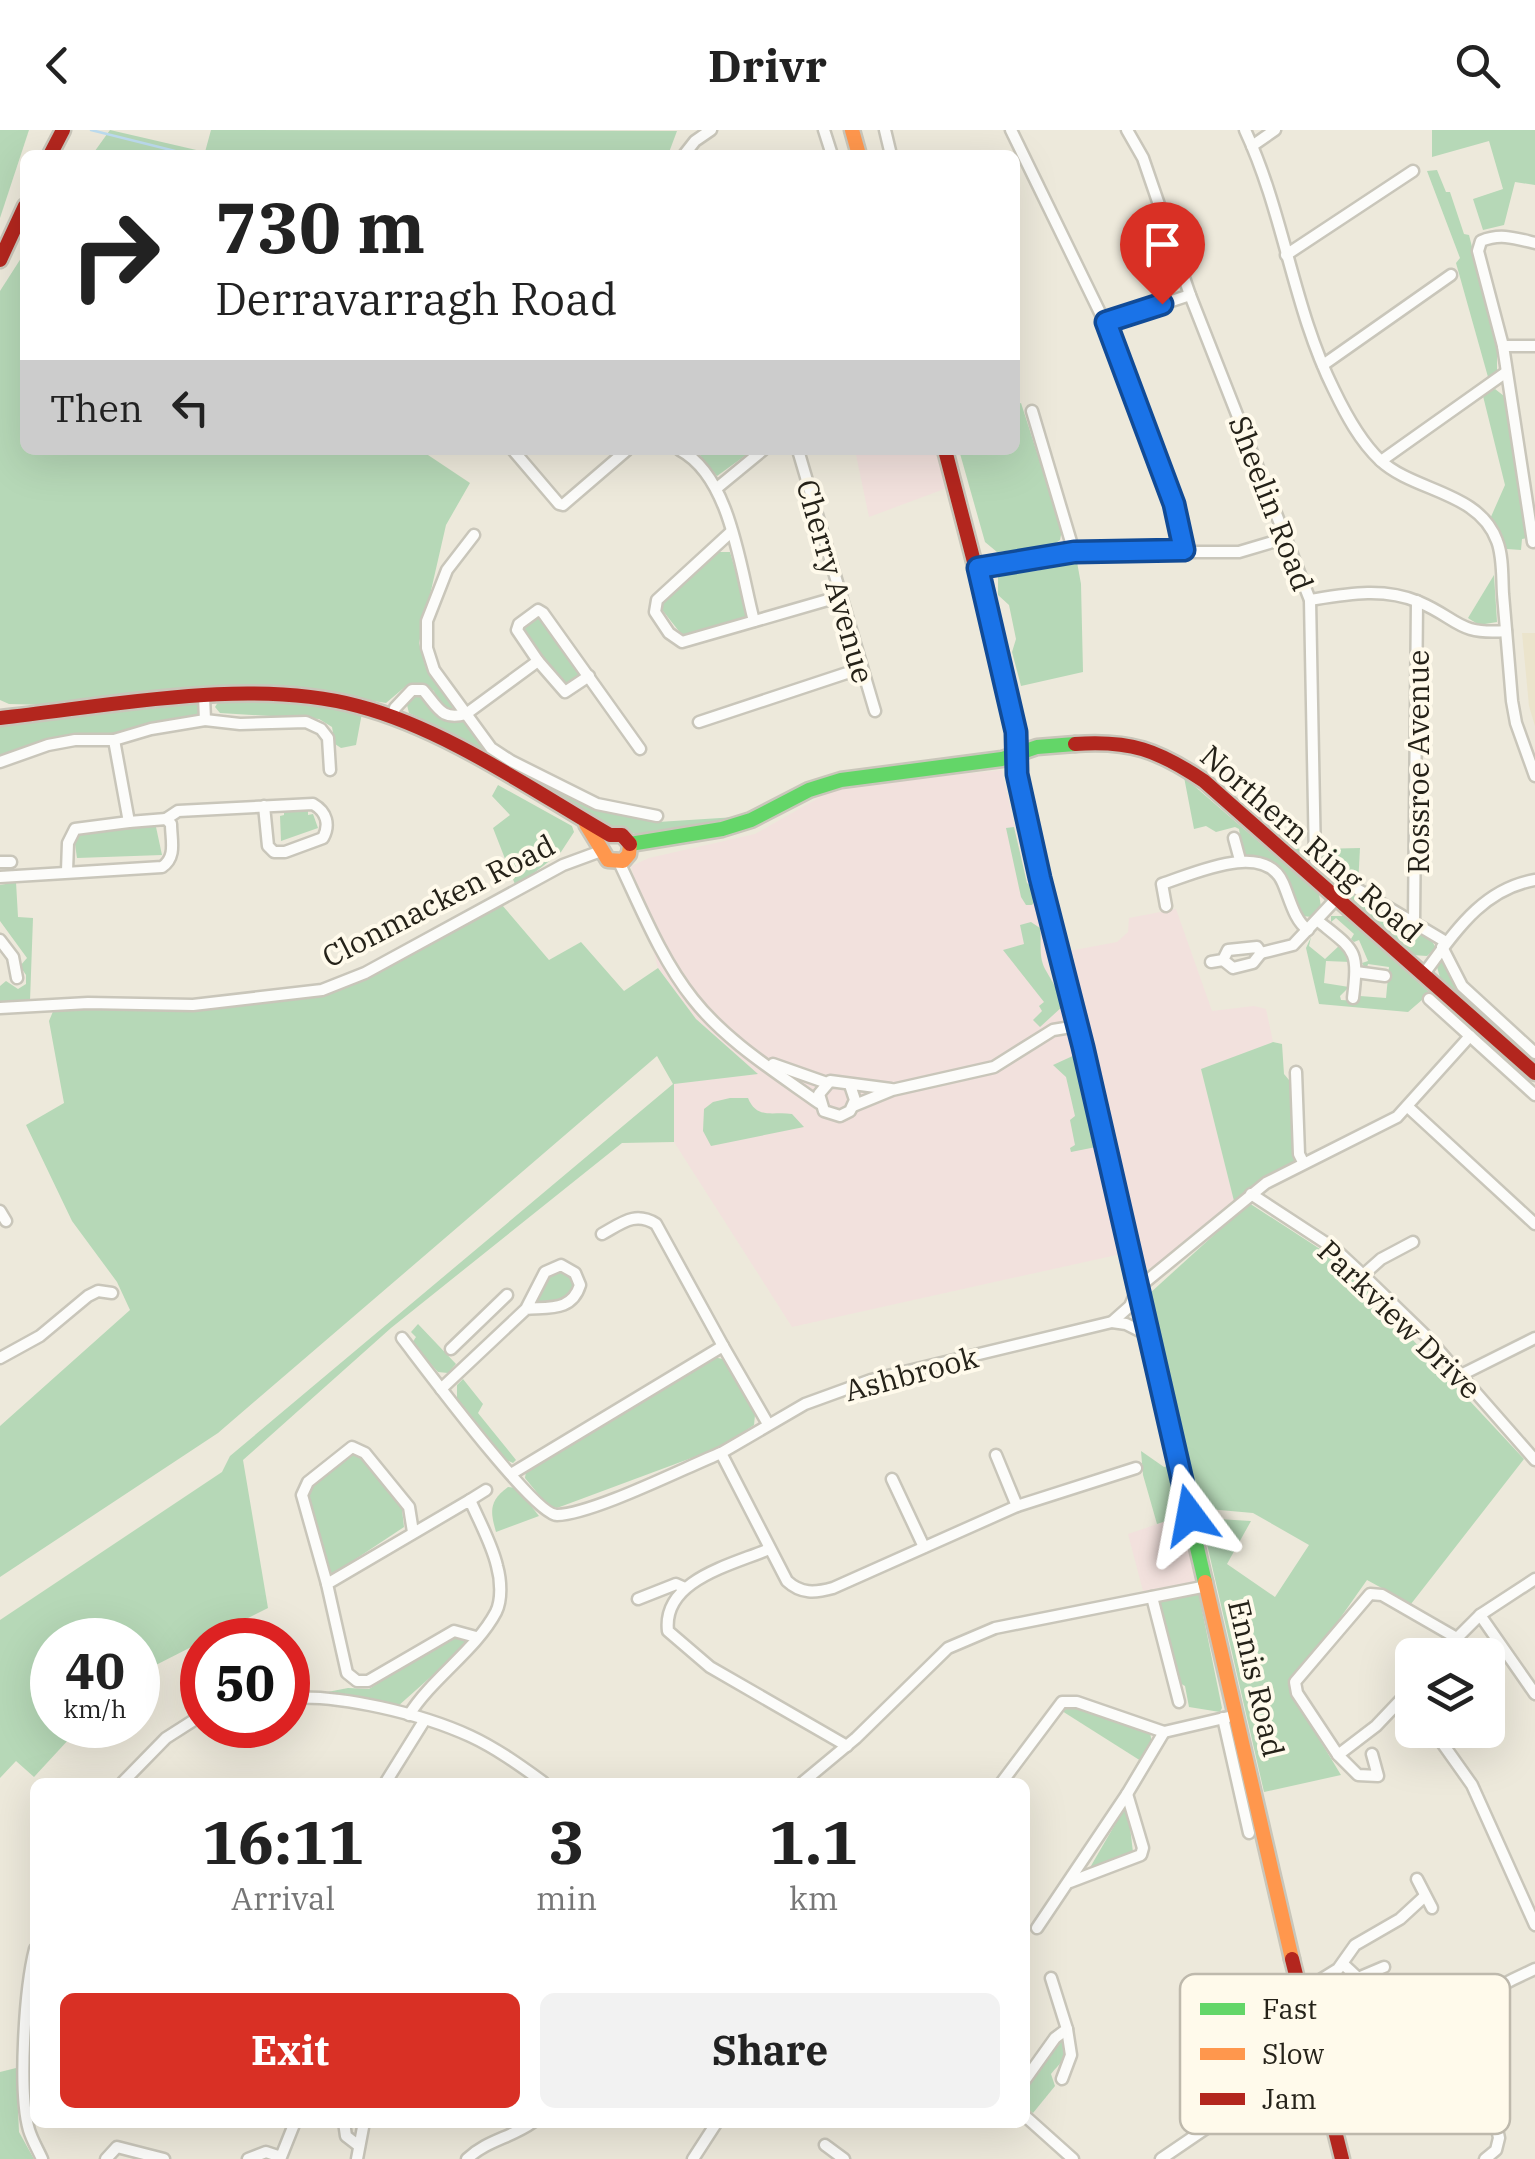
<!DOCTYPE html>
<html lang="en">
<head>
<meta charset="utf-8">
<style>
	body { margin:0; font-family:"IBM Plex Serif",serif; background:#f2f2f2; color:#222; height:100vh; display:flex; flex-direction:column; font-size:38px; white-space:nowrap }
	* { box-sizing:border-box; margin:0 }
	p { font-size:32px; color:#767676 }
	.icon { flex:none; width:55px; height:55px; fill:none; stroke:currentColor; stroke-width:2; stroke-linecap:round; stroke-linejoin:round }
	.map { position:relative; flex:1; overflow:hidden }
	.side { position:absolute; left:30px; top:1648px; width:1000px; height:350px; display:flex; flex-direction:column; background:#fff; border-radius:15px; box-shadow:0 10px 40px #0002 }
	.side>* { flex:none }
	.top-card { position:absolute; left:20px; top:20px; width:1000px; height:305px; border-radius:15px; box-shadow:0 10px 40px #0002; background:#fff; color:#222; overflow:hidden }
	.buttons { position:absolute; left:1395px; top:1508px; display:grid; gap:20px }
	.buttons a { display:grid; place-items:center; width:110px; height:110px; border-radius:15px; background:#fff; box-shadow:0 10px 40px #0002; font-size:50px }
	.speed { position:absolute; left:30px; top:1488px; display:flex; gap:20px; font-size:50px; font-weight:700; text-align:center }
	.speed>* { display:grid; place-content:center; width:130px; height:130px; border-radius:50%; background:#fff; box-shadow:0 10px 40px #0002; line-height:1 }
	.speed small { font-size:25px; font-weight:400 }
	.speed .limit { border:15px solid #d22; background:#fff; color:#111 }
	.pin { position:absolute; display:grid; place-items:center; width:85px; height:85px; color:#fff; margin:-102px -42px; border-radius:50% 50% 50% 0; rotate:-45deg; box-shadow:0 0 10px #0007 }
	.pin .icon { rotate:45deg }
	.me { position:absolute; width:110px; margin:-55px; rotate:347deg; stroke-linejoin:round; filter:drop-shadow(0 0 8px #0008) }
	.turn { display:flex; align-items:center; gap:35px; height:210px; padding:0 30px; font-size:45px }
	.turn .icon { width:130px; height:130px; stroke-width:2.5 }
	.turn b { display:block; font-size:70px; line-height:85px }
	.then { display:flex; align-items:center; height:95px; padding:0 30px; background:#0003; gap:20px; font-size:38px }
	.eta { display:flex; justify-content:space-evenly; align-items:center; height:170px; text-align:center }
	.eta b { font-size:60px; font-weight:700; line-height:70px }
	.primary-button { display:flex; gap:20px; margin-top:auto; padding:20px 30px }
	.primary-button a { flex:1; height:115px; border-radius:15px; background:#d93025; color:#fff; font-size:40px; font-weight:700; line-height:115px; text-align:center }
	.primary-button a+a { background:#f2f2f2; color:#222 }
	header { display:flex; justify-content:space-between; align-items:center; height:130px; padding:0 30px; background:#fff; font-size:45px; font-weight:700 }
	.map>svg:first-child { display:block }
	.commercial { fill:#f2e1dd }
	.built { fill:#ebe4cc }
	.green { fill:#b6d8b7 }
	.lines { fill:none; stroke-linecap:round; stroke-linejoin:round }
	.stream { stroke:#bddcef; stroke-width:2.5 }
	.street-casing { stroke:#c9c6ba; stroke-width:15 }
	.fast-casing { stroke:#c9c6ba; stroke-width:19 }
	.slow-casing { stroke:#c9c6ba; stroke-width:19 }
	.jam-casing { stroke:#c9c6ba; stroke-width:19 }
	.street { stroke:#fcfcfa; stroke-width:10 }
	.fast { stroke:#63d668; stroke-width:14 }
	.slow { stroke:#ff974d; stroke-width:14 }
	.jam { stroke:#b3261e; stroke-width:14 }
	.route-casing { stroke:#114b97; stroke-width:25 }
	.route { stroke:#1a73e8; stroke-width:18 }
	.labels { text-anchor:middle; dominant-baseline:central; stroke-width:8; stroke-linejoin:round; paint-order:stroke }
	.street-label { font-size:30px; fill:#252219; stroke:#fffaeb }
	.key { fill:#fffaeb; stroke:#beb9ac; stroke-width:2.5 }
	.key-label { font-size:28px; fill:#252219 }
</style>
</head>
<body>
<header><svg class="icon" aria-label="back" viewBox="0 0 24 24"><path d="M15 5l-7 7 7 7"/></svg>Drivr<svg class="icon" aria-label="search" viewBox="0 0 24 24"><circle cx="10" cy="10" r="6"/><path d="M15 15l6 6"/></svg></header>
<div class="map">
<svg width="1535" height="2029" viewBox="0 0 1535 2029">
	<rect width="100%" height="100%" fill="#ede9db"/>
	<g class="commercial">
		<path d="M855,320H935L947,358L869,387Z"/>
		<path d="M1002,640L1027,752L1035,760L1050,844L1074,913L1121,1124L792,1197L674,1012V954L756,944L696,889L658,838L631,736L649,728L755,704L838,657Z"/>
		<path d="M1176,779L1212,881L1254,876L1266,879L1273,912L1201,940L1234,1071L1159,1134L1147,1139L1141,1136L1115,1031L1069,821L1117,812L1128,802L1129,788Z"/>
		<path d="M1181,1386L1195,1452L1143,1461L1128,1404Z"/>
	</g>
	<path class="built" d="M1522,503H1535V596L1529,576Z"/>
	<g class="green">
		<path d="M0,0H29L0,88Z"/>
		<path d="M110,0L205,22L211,0L677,1L668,25H92Z"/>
		<path d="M1432,0H1535V55L1515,52L1504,95L1483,100L1473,69L1503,59L1489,11L1432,27Z"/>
		<path d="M1437,40L1446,62H1450L1464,104L1469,105L1497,216V243L1488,247L1456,133L1460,128L1427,41Z"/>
		<path d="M25,122V320H426L425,323L470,353L446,395L419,513L426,538L453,576L452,580H446L437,572L434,561L421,553L406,556L386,573L285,557L47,575L9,574L0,570V161Z"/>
		<path d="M1495,259L1504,266L1506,273L1528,408L1522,409L1521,420L1507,419L1490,389L1505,355L1483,266Z"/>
		<path d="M1021,273L1062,400L1060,410L1053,415L997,422L985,412L959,320H1015V275Z"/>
		<path d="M701,320H753L717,346L699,324Z"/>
		<path d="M715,422H730L748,483L743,490L682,505L663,481L662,472Z"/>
		<path d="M1069,431L1077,432L1081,454L1083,542L1021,556L1012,522L1016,509L1009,475L998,465V447L1006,443L1037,441Z"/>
		<path d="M1494,445L1497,492L1479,495L1468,488Z"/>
		<path d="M542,486L581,541L582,548L567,557L562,556L522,501V496Z"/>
		<path d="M413,566L421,567C433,583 442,596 464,591L488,620L595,677L658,692L736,687L643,707L619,698L602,696L456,606L409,583L406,571Z"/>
		<path d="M221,567L315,570L362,583L356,615L341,618L335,614L332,597L319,589L220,583L215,577Z"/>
		<path d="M198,574L199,587L122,603L80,606L0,629V593Z"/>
		<path d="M1184,647L1319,764L1321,777L1311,787L1303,786L1281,739L1243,724L1239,699L1235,697L1216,702L1206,696L1194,699Z"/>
		<path d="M498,655L572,696L574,702L561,722L516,757L493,698L510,685L492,666Z"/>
		<path d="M1239,673L1297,717L1317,739L1338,754L1429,806L1436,818L1427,826L1412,825Z"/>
		<path d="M308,680V685L313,684L318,698L281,711L280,686L284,685V681Z"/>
		<path d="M127,696L156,697L162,725L77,728L75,714L80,704Z"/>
		<path d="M1014,697L1027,753L1035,760L1037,768L1032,775H1026L1021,767L1006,698Z"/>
		<path d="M1360,718L1358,756L1319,727L1318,719Z"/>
		<path d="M16,752L18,787L33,788L30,871L0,875V856L6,851L18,859L26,854V845L20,836L27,828L0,791V755Z"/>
		<path d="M502,775L549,830L581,812L624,861L658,838L696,889L758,944L674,954V1012L622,1013L391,1198L243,1330L268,1478L152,1537L138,1549V1510H52V1595H82L34,1647L16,1631L0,1648V1490L222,1342L230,1326L673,954L657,926L218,1303L0,1447V1296L130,1180L117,1152L72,1091L26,995L64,973L49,891L54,879L322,864Z"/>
		<path d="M1331,786H1344L1430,863L1408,882L1319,874L1306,818L1311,807L1309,816L1325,829L1341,814L1348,820L1351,832L1326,831L1324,853L1349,857L1340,866L1341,870L1359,871L1360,866L1386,868L1389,837L1368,834L1366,841L1362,833L1368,831L1359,810L1354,812L1351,809L1354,804L1336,788L1331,792Z"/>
		<path d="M1031,792L1040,798C1042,811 1038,825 1045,839C1052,851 1059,862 1063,876L1040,897L1033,890L1042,881L1039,876L1044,872L1003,820L1024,814L1020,795Z"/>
		<path d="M1442,828L1460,859L1535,923V935L1441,851L1437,837Z"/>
		<path d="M1273,912L1282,914L1284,944L1294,956L1295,1031L1234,1071L1201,939Z"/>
		<path d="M1077,924L1096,1017L1071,1022L1070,1018L1075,1015L1070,990L1075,986L1066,947L1053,935Z"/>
		<path d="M730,968H748C757,990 773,981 792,984L804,997L711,1016L703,1001L704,979L713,972Z"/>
		<path d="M1249,1073L1340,1132L1524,1329L1411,1474L1367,1450L1336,1494L1294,1544L1290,1553L1293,1566L1341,1645L1264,1662L1201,1388L1251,1391L1227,1434L1275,1467L1309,1415L1253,1383L1197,1378L1149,1164Z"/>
		<path d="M559,1139L574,1146C575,1168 561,1170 543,1174L537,1169L548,1145Z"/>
		<path d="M418,1194L456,1234L448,1243L438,1242L412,1213L416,1207L411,1202Z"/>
		<path d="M713,1227L723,1229L755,1285L754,1295L721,1317L557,1378L548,1376L525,1348L526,1341Z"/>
		<path d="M463,1249L483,1274L478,1283L516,1330L513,1333L506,1330L457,1268V1255Z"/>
		<path d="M1141,1321L1164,1337L1171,1335L1181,1386L1157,1394L1143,1345Z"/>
		<path d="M351,1324L362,1327L402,1379L404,1397L333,1444L325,1438L307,1367L310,1359Z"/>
		<path d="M508,1357L517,1358L539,1386L496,1402C490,1381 489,1371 508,1357Z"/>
		<path d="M1198,1460L1222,1578L1220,1582L1189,1577L1185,1556L1178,1552L1159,1474L1162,1469Z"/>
		<path d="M457,1506L463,1507L466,1513L462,1519L397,1577L312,1565L348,1558L369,1559L444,1511Z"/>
		<path d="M1070,1577L1150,1602L1152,1614L1141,1631L1062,1581Z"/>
		<path d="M1124,1679L1128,1681L1133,1722L1088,1741Z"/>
		<path d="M1062,1911C1071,1926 1059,1934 1051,1944L1055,1956L1033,1983L1025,1977V1956Z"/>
		<path d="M16,1938L19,2002L34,2029H0V1942Z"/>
	</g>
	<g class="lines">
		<path class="stream" d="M91,0L191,25"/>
		<g class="street-casing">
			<g id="street">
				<path d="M824,0L832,25"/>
				<path d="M885,0L891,25"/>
				<path d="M1011,0L1105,193L1173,374L1183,420"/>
				<path d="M1127,0L1143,28L1190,165L1310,470L1315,730L1342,750L1446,812"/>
				<path d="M1245,0C1284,83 1293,178 1334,260C1346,285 1360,311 1380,330C1414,362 1479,361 1497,411C1503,426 1502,447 1503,464C1506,499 1509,535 1512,571L1516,593L1535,646"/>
				<path d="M1252,16L1275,0"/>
				<path d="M684,25L695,11L711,0"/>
				<path d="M1286,125L1413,41"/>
				<path d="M1105,193L1190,165"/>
				<path d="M1503,216H1535"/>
				<path d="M1323,235L1451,145"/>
				<path d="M1032,281L1074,422"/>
				<path d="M513,320L559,374L563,375L627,320"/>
				<path d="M680,320C731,347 740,439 754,491"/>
				<path d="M798,320L875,581"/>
				<path d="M1381,331L1505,243"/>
				<path d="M717,358L763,320"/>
				<path d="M731,402L657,470L655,482L669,503L682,512L838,467"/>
				<path d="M474,405L447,440L427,491V518L434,540L491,618L511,631L597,674L657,686"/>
				<path d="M1533,412L1503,216L1478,121L1481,111C1500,103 1515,108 1535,113"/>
				<path d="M978,438L1074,422H1239L1286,408"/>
				<path d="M1310,470C1347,464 1383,457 1419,472C1459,489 1457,505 1506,501"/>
				<path d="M538,531L565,562L589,546"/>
				<path d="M392,587L395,578L412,560H423C438,577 441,591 466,584L538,531L517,500L519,494L538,480L543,483L640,619"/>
				<path d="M205,590L240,594L306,592L321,599L328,608L330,640"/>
				<path d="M699,592L862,538"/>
				<path d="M0,632L48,615L75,610H114L151,599L205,590L204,566"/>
				<path d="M166,689L178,681L313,674C327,682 330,695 323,708L285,722H274L268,716L264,676"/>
				<path d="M1234,708L1240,730"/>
				<path d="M0,732H11"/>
				<path d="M619,732C641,778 661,829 693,869C726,911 776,942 819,973"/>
				<path d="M67,741L68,713L75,699L129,692"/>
				<path d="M0,747L162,737C177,727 171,710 171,694L166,689L129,692L114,610"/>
				<path d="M1166,776L1162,754C1193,744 1265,710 1283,753C1290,769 1294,790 1308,800"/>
				<path d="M1317,790C1355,821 1359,818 1353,868"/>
				<path d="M1414,793L1417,471"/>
				<path d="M0,810L13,827L17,848"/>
				<path d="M1442,817L1462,856L1535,923"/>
				<path d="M1261,823L1293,815L1337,768"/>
				<path d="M1211,832L1223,830L1228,820L1257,817L1261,823L1253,833L1233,838L1223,830"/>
				<path d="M1356,842L1385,846"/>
				<path d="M1423,845C1453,805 1481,759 1535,750"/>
				<path d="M1429,869L1535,965"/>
				<path d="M0,878L88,873L193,875L322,860L365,843L563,735L601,721"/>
				<path d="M773,934L827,953"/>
				<path d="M1296,942L1299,1024L1303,1032"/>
				<path d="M850,955L855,970L850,981L840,986L824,981L819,964L830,951L891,959"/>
				<path d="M853,976L892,960L994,937L1053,900L1077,896"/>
				<path d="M1408,977L1535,1094"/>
				<path d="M1251,1064L1335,1119L1363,1145L1427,1207L1535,1330"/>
				<path d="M0,1081L6,1091"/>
				<path d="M602,1104C622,1093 635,1081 656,1094L723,1216"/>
				<path d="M1363,1145L1381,1129L1413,1112"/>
				<path d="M1112,1192L1126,1194L1148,1205"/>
				<path d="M402,1208C423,1235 534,1385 557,1385C593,1384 684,1338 721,1323"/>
				<path d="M451,1219L507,1165"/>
				<path d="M0,1228L40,1206L88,1166L98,1161L112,1163"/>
				<path d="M1461,1245L1535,1208"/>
				<path d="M441,1259L526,1179L545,1142L561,1135L575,1143L580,1155C572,1181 550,1177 526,1179"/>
				<path d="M996,1325L1017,1376"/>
				<path d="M1136,1338L1017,1376L833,1458C815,1463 801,1464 787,1451L721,1323L805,1274L871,1250L1112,1192L1130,1176L1138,1158L1266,1053L1397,987L1470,906"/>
				<path d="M511,1344L723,1216L768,1294"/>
				<path d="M892,1349L924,1417"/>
				<path d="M470,1370L486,1360"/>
				<path d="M769,1419C732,1435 662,1450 668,1501L710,1537L847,1616"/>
				<path d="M327,1454L302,1365L308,1352L352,1317L365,1323L409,1377L413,1402"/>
				<path d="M1152,1467L1179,1572"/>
				<path d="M638,1469L676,1454L685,1458"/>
				<path d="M1480,1485L1535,1564"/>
				<path d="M1440,1525L1480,1485L1535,1449"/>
				<path d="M1412,1558L1376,1596L1338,1625L1297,1563L1295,1552L1370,1464L1382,1465L1455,1507"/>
				<path d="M288,1568C340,1564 422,1584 470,1606C496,1618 521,1636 543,1652"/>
				<path d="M409,1585C432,1548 476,1520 496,1482C502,1470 501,1450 497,1436C492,1414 479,1391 470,1370L327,1454L347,1543L357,1551H368L454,1501L476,1507"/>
				<path d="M1223,1588L1249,1703"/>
				<path d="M1433,1600L1472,1655L1535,1795"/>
				<path d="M1338,1625L1358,1645L1378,1646L1372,1624"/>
				<path d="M123,1652L166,1608L202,1585"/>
				<path d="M386,1652L424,1591"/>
				<path d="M803,1652L856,1608L948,1518L995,1498L1207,1456"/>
				<path d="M1002,1652L1062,1572H1077L1164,1602L1237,1585"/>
				<path d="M1417,1749L1432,1778"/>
				<path d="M1070,1752L1141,1725L1143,1718L1127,1664"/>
				<path d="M1037,1798L1127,1664L1164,1602"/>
				<path d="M35,1819C25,1858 18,1962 29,2000C32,2010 38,2020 42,2029"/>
				<path d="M1343,1834L1358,1848L1384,1837"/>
				<path d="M1298,1856L1317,1852L1338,1839L1355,1815L1400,1789L1425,1766"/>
				<path d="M1062,1949L1071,1925L1067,1899"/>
				<path d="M1025,1950L1055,1908L1067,1899L1051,1848"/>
				<path d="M1025,1986L1073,2029"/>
				<path d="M344,1992L346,2006L359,2016"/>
				<path d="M825,2015L844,2029"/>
				<path d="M106,2029L117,2017L164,2029"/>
				<path d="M248,2029L266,2022L281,2027L295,1992"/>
				<path d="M357,2029L364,1992"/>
				<path d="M467,2029C487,2010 511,2008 533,1992"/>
				<path d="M693,2029L717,1992"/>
				<path d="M1161,2029L1315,1924"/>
				<path d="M1485,2029L1496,2020L1499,2008L1475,1892C1477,1861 1511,1851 1535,1839"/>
			</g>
		</g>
		<g class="fast-casing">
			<g id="fast">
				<path d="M630,714L722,699L751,690L809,660L841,650L1002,629L1037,617L1075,614"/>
				<path d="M1062,835L1205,1452"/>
			</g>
		</g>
		<g class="slow-casing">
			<g id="slow">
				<path d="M852,0L859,25"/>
				<path d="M586,694L608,730L623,731L629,724L630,714"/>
				<path d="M1205,1452L1292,1829"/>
			</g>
		</g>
		<g class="jam-casing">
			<g id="jam">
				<path d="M50,25L63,0"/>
				<path d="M0,130L25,76"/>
				<path d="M945,320L1001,536L1016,602L1017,644L1062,835"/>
				<path d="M0,588C111,576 249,547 358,576C446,599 532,660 610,705H622L630,714"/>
				<path d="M1075,614C1130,610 1158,620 1204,651L1535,943"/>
				<path d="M1292,1829L1342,2029"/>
			</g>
		</g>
		<use href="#street" class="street"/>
		<use href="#fast" class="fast"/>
		<use href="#slow" class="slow"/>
		<use href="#jam" class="jam"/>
	</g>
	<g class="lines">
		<g class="route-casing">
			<path id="route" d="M1162,174L1106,192L1174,374L1184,420L1074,422L978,438L1016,602L1017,644L1040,748L1083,917L1190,1385"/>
		</g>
		<use href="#route" class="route"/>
	</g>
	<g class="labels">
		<g class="street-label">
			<text transform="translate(1272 373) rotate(69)">Sheelin Road</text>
			<text transform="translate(836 451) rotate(74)">Cherry Avenue</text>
			<text transform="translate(1417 632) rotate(-90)">Rossroe Avenue</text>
			<text transform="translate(1312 713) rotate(41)">Northern Ring Road</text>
			<text transform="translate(438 770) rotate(-27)">Clonmacken Road</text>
			<text transform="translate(1400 1189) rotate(44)">Parkview Drive</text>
			<text transform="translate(911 1243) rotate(-15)">Ashbrook</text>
			<text transform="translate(1257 1548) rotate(77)">Ennis Road</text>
		</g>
	</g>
	<rect x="1180" y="1844" width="330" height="160" rx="15" class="key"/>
	<rect x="1200" y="1873" width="45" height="12" fill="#63d668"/>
	<rect x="1200" y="1918" width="45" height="12" fill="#ff974d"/>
	<rect x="1200" y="1963" width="45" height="12" fill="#b3261e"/>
	<g class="key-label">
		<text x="1262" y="1889">Fast</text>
		<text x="1262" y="1934">Slow</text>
		<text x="1262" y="1979">Jam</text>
	</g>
</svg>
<div class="buttons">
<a><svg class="icon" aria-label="layers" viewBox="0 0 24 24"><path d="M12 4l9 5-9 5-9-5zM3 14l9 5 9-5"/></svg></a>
</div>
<div class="speed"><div>40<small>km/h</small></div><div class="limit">50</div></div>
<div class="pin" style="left:1162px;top:174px;background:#d93025"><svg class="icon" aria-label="arrive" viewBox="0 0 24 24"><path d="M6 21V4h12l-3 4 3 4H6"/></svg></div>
<svg class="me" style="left:1190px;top:1385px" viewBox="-20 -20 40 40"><path d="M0-17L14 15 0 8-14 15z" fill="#1a73e8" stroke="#fff" stroke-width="4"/></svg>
<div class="top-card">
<div class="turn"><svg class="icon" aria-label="right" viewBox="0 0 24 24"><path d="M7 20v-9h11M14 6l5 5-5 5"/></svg><div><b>730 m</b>Derravarragh Road</div></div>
<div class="then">Then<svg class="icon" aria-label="left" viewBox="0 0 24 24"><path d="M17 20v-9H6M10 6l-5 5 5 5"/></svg></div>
</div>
<section class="side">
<div class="eta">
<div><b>16:11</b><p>Arrival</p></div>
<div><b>3</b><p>min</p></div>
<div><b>1.1</b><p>km</p></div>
</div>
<div class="primary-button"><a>Exit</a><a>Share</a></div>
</section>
</div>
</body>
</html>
